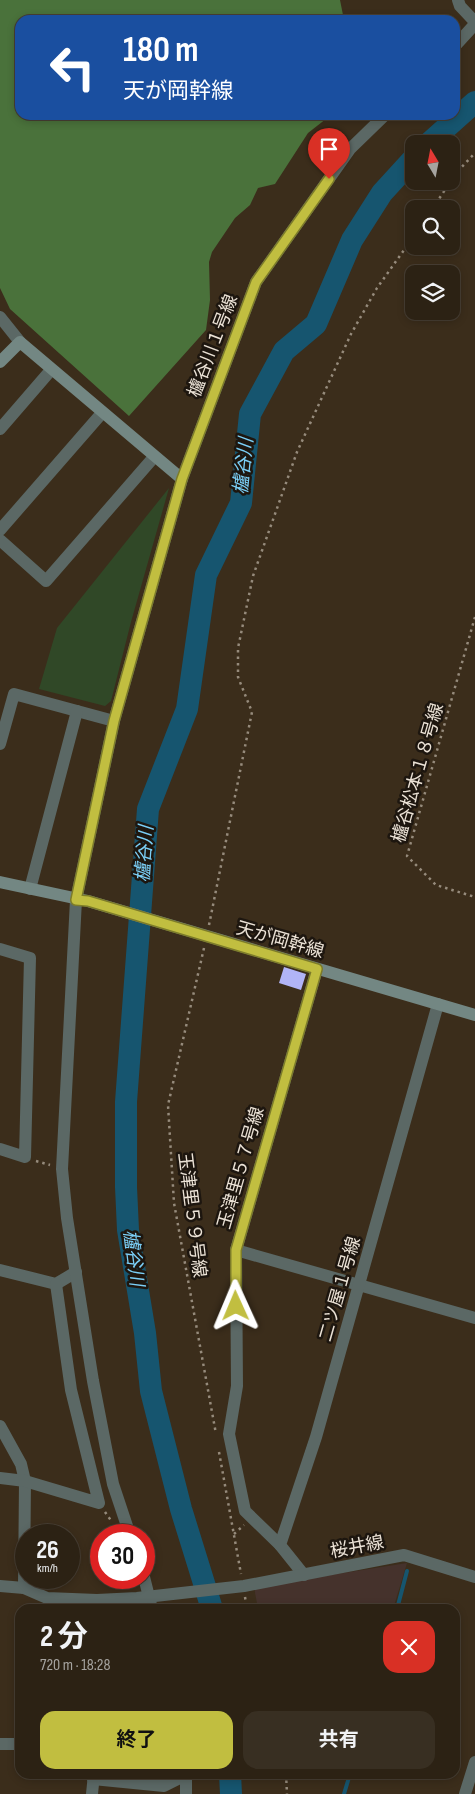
<!DOCTYPE html>
<html lang="ja">
<head>
<meta charset="utf-8">
<style>
	body { margin:0; font-family:"Sofia Sans Condensed","Noto Sans JP",sans-serif; background:#382f22; color:#f1f3f6; height:100vh; display:flex; flex-direction:column; font-size:19px; white-space:nowrap }
	* { box-sizing:border-box; margin:0 }
	p { font-size:16px; color:#a6a4a0 }
	.icon { flex:none; width:28px; height:28px; fill:none; stroke:currentColor; stroke-width:2; stroke-linecap:round; stroke-linejoin:round }
	.map { position:relative; flex:1; overflow:hidden }
	.details { position:absolute; left:15px; top:1604px; width:445px; height:175px; display:flex; flex-direction:column; background:#2c2214; border-radius:15px; box-shadow:0 2px 8px #0003,0 0 0 1px #483f34 }
	.details>* { flex:none }
	.hud { position:absolute; left:15px; top:15px; width:445px; height:105px; border-radius:15px; box-shadow:0 2px 8px #0003,0 0 0 1px #483f34; background:#1a4fa0; color:#fff; overflow:hidden }
	.needle { width:32px; rotate:350deg }
	.buttons { position:absolute; left:405px; top:135px; display:grid; gap:10px }
	.buttons a { display:grid; place-items:center; width:55px; height:55px; border-radius:10px; background:#2c2214; box-shadow:0 2px 8px #0003,0 0 0 1px #483f34; font-size:25px }
	.speed { position:absolute; left:15px; top:1524px; display:flex; gap:10px; font-size:25px; font-weight:700; text-align:center }
	.speed>* { display:grid; place-content:center; width:65px; height:65px; border-radius:50%; background:#2c2214; box-shadow:0 2px 8px #0003,0 0 0 1px #483f34; line-height:1 }
	.speed small { font-size:12px; font-weight:400 }
	.speed .limit { border:8px solid #d22; background:#fff; color:#111 }
	.pin { position:absolute; display:grid; place-items:center; width:42px; height:42px; color:#fff; margin:-51px -21px; border-radius:50% 50% 50% 0; rotate:-45deg; box-shadow:0 0 5px #0007 }
	.pin .icon { rotate:45deg }
	.me { position:absolute; width:55px; margin:-28px; rotate:359deg; stroke-linejoin:round; filter:drop-shadow(0 0 4px #0008) }
	.turn { display:flex; align-items:center; gap:18px; height:105px; padding:0 25px; font-size:22px }
	.turn .icon { width:65px; height:65px; stroke-width:2.5 }
	.turn b { display:block; font-size:35px; line-height:42px }
	.round { display:grid; place-items:center; flex:none; width:52px; height:52px; border-radius:15px; background:#382f22 }
	.overview { display:flex; align-items:center; justify-content:space-between; height:85px; padding:0 25px }
	h1 { font-size:30px; font-weight:700; line-height:38px }
	.primary-button { display:flex; gap:10px; margin-top:auto; padding:10px 25px }
	.primary-button a { flex:1; height:58px; border-radius:15px; background:#c1be40; color:#111; font-size:20px; font-weight:700; line-height:58px; text-align:center }
	.primary-button a+a { background:#382f22; color:#f1f3f6 }
	.map>svg:first-child { display:block }
	.industrial { fill:#45322c }
	.green { fill:#304827 }
	.forest { fill:#4a723b }
	.lines { fill:none; stroke-linecap:round; stroke-linejoin:round }
	.stream { stroke:#16556f; stroke-width:4 }
	.river { stroke:#16556f; stroke-width:22 }
	.building { fill:#b1b4f6 }
	.path { stroke:#968b7c; stroke-width:2.5; stroke-dasharray:2.5 4; stroke-linecap:butt }
	.street { stroke:#5b6865; stroke-width:12 }
	.secondary { stroke:#738783; stroke-width:12 }
	.route-casing { stroke:#7d7c2a; stroke-width:12 }
	.route { stroke:#c1be40; stroke-width:9 }
	.labels { text-anchor:middle; dominant-baseline:central; stroke-width:5; stroke-linejoin:round; paint-order:stroke }
	.street-label { font-size:18px; fill:#ebe2d6; stroke:#1d160f }
	.water-label { font-size:19px; font-style:italic; fill:#7bcff7; stroke:#1d160f }
</style>
</head>
<body>
<div class="map">
<svg width="475" height="1794" viewBox="0 0 475 1794">
	<rect width="100%" height="100%" fill="#3b2d1b"/>
	<path class="industrial" d="M407,1563L393,1609H258L254,1587Z"/>
	<path class="green" d="M169,488L131,622L111,701L105,706L39,689L57,628Z"/>
	<path class="forest" d="M0,0H340L344,20H20V115H331L308,133L275,184L258,188L250,205L235,218L212,252L209,262L210,300L206,330L129,416L10,309L0,288Z"/>
	<g class="lines">
		<g class="stream">
			<path d="M397,1609L407,1571"/>
			<path d="M344,1794L350,1774"/>
		</g>
		<g class="river">
			<path d="M428,144L475,102"/>
			<path d="M212,1609L181,1509L151,1391L145,1333L128,1230L126,1187V1102L148,809L187,709L206,575L241,503L250,414L284,351L316,324L352,240L382,193L414,158"/>
			<path d="M230,1774L231,1794"/>
		</g>
	</g>
	<path class="building" d="M284,967L306,974L301,990L279,983Z"/>
	<g class="lines">
		<g class="path">
			<path d="M432,209L458,171L475,153"/>
			<path d="M475,617L407,856L436,885L475,897"/>
			<path d="M209,925L252,712L238,677V648L253,576L297,452L351,334L377,288L414,236"/>
			<path d="M204,948L168,1105L174,1203L216,1434"/>
			<path d="M36,1161L50,1165"/>
			<path d="M219,1452L241,1574"/>
			<path d="M105,1512L112,1522"/>
			<path d="M234,1534L244,1525"/>
			<path d="M245,1597L247,1609"/>
			<path d="M286,1774L287,1794"/>
		</g>
		<g class="street">
			<path d="M458,0L460,6L475,22"/>
			<path d="M455,46L475,24"/>
			<path d="M0,317L20,342"/>
			<path d="M0,429L51,370"/>
			<path d="M0,530L102,413"/>
			<path d="M0,540L46,581L154,457"/>
			<path d="M0,744L14,694L114,721"/>
			<path d="M30,889L77,711"/>
			<path d="M0,949L30,958L25,1157L0,1149"/>
			<path d="M236,1250L475,1318"/>
			<path d="M0,1270L56,1284L76,1272"/>
			<path d="M0,1426L21,1464L25,1481L24,1588"/>
			<path d="M0,1478L25,1481L99,1503L71,1390L56,1284"/>
			<path d="M130,1535L113,1484L93,1381L67,1218L62,1169L76,900L114,721L182,479L256,282L350,149L385,115"/>
			<path d="M280,1545L245,1511L229,1434L237,1386L236,1250L317,969"/>
			<path d="M304,1575L280,1545L316,1437L438,1004"/>
			<path d="M144,1577L152,1609"/>
			<path d="M0,1586L24,1588L47,1598L97,1600L137,1598L244,1586L404,1555L475,1577"/>
			<path d="M0,1744H20"/>
			<path d="M93,1779L164,1786L186,1775"/>
			<path d="M92,1794L94,1774"/>
			<path d="M186,1794V1774"/>
			<path d="M465,1794L475,1762"/>
		</g>
		<g class="secondary">
			<path d="M0,362L20,342L182,479"/>
			<path d="M0,882L88,901L475,1015"/>
		</g>
	</g>
	<g class="lines">
		<g class="route-casing">
			<path id="route" d="M236,1306V1250L317,969L88,901L76,900L114,721L182,479L256,282L329,179"/>
		</g>
		<use href="#route" class="route"/>
	</g>
	<g class="labels">
		<g class="street-label">
			<text transform="translate(213 346) rotate(-69)">櫨谷川１号線</text>
			<text transform="translate(418 773) rotate(-74)">櫨谷松本１８号線</text>
			<text transform="translate(280 940) rotate(16)">天が岡幹線</text>
			<text transform="translate(241 1168) rotate(-74)">玉津里５７号線</text>
			<text transform="translate(192 1215) rotate(83)">玉津里５９号線</text>
			<text transform="translate(340 1289) rotate(-74)">二ツ屋１号線</text>
			<text transform="translate(357 1547) rotate(-11)">桜井線</text>
		</g>
		<g class="water-label">
			<text transform="translate(244 466) rotate(-84)">櫨谷川</text>
			<text transform="translate(145 854) rotate(-86)">櫨谷川</text>
			<text transform="translate(133 1258) rotate(83)">櫨谷川</text>
		</g>
	</g>
</svg>
<div class="buttons">
<a><svg class="needle" viewBox="-14 -14 28 28"><path d="M0-13l5 13h-10z" fill="#e53935"/><path d="M0 13l5-13h-10z" fill="#a6a4a0"/></svg></a>
<a><svg class="icon" aria-label="search" viewBox="0 0 24 24"><circle cx="10" cy="10" r="6"/><path d="M15 15l6 6"/></svg></a>
<a><svg class="icon" aria-label="layers" viewBox="0 0 24 24"><path d="M12 4l9 5-9 5-9-5zM3 14l9 5 9-5"/></svg></a>
</div>
<div class="speed"><div>26<small>km/h</small></div><div class="limit">30</div></div>
<div class="pin" style="left:329px;top:179px;background:#d93025"><svg class="icon" aria-label="arrive" viewBox="0 0 24 24"><path d="M6 21V4h12l-3 4 3 4H6"/></svg></div>
<svg class="me" style="left:236px;top:1306px" viewBox="-20 -20 40 40"><path d="M0-17L14 15 0 8-14 15z" fill="#c1be40" stroke="#fff" stroke-width="4"/></svg>
<div class="hud">
<div class="turn"><svg class="icon" aria-label="left" viewBox="0 0 24 24"><path d="M17 20v-9H6M10 6l-5 5 5 5"/></svg><div><b>180 m</b>天が岡幹線</div></div>
</div>
<section class="details">
<div class="overview"><div><h1>2 分</h1><p>720 m · 18:28</p></div><a class="round" style="background:#d93025;color:#fff"><svg class="icon" aria-label="close" viewBox="0 0 24 24"><path d="M6 6l12 12M18 6L6 18"/></svg></a></div>
<div class="primary-button"><a>終了</a><a>共有</a></div>
</section>
</div>
</body>
</html>
